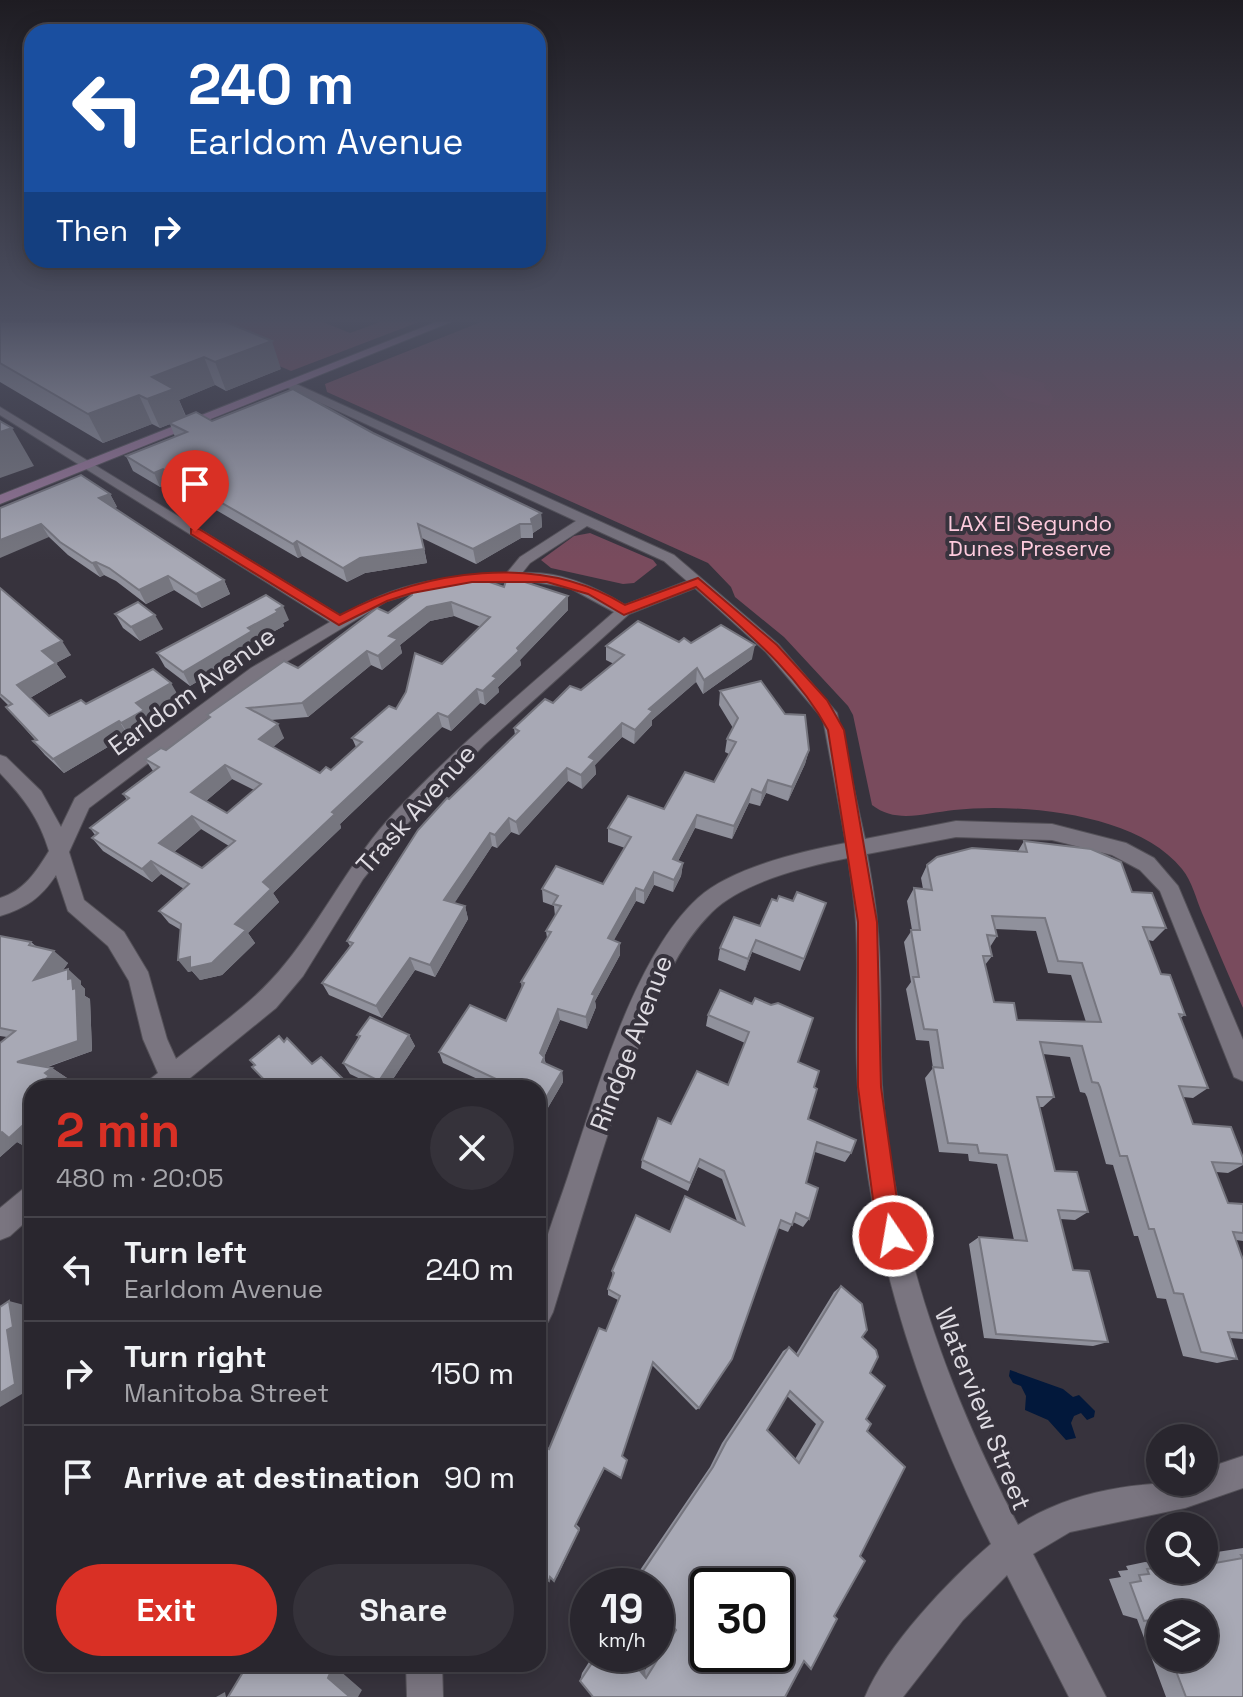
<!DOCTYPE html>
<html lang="en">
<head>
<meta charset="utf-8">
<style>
	body { margin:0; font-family:"Space Grotesk",sans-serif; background:#35323a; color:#f1f3f6; height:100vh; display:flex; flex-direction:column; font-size:30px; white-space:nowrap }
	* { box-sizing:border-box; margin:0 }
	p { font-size:26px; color:#a5a5aa }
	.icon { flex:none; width:44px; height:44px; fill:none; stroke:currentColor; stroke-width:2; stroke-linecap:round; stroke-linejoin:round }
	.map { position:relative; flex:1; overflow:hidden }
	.sheet { position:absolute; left:24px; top:1080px; width:522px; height:592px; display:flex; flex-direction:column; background:#29262e; border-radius:24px; box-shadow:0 4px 20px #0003,0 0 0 2px #45434a }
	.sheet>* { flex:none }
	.guide { position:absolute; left:24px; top:24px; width:522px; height:244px; border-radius:24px; box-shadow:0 4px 20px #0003,0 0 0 2px #45434a; background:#1a4fa0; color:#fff; overflow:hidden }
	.tools { position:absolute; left:1146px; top:1424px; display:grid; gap:16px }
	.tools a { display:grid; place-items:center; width:72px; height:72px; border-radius:50%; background:#29262e; box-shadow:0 4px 20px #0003,0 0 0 2px #45434a; font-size:40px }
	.speed { position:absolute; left:570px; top:1568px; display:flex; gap:16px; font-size:40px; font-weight:700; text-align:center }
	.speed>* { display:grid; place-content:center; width:104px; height:104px; border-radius:50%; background:#29262e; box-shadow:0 4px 20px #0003,0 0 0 2px #45434a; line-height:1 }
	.speed small { font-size:20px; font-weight:400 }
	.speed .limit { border:4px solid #111; border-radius:12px; background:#fff; color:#111 }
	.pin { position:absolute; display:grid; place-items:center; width:68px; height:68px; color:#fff; margin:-82px -34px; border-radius:50% 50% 50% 0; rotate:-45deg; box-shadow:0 0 8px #0007 }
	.pin .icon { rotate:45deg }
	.me { position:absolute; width:88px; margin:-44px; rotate:348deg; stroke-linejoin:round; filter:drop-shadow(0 0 6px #0008) }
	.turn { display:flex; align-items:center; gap:28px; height:168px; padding:0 32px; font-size:36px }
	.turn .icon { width:104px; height:104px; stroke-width:2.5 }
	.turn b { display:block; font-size:56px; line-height:68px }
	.then { display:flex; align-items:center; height:76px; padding:0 32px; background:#0003; gap:16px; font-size:30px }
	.round { display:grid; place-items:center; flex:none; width:84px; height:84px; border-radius:42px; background:#35323a }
	.summary { display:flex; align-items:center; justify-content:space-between; height:136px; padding:0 32px }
	h1 { font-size:48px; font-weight:800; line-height:60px; color:#d93025 }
	.primary-button { display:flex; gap:16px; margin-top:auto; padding:16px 32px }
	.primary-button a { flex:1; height:92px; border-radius:48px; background:#d93025; color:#fff; font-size:32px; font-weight:800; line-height:92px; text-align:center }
	.primary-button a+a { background:#35323a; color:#f1f3f6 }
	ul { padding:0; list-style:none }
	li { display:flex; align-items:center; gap:24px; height:104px; padding:0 32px; border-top:2px solid #45434a }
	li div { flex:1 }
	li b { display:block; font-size:30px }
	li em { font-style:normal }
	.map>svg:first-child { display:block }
	.green { fill:#794b5d }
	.forest { fill:#7d4b5f }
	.water { fill:#02183b }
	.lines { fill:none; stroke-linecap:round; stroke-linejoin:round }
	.minor-casing { stroke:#545158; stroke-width:2 }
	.secondary-casing { stroke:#545158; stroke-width:2 }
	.minor { fill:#7a7580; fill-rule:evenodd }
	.secondary { fill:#987699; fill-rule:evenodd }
	.wall { fill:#90919c; fill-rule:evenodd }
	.shaded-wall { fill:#76767f }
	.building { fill:#a8a9b5; stroke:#76767f; stroke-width:2; fill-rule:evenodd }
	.route { fill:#d93025; stroke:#8d1f18; stroke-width:2 }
	.labels { text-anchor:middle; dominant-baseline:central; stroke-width:8; stroke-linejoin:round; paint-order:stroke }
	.far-park-label { font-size:22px; fill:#fecbdd; stroke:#37333d }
	.street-label { font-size:26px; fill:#dedbe2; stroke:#37333d }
</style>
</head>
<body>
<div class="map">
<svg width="1243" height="1697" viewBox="0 0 1243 1697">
	<rect width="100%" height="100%" fill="#37333d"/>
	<g class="green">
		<path d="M176,322H323L350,333L380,322H419L291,371Z"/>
		<path d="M481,322H1243V1008C1229,977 1216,945 1202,913C1196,899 1192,881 1182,869C1137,813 1021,803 954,810C925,813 896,824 872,805L853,715L848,706L784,637L735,597L731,587L708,563L327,392L325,384Z"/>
		<path d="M590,533L653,560L657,565L634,583L623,584L551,568L541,560L574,536Z"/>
	</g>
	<path class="forest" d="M982,370H999L1045,383L1044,388L1051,393L1053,398L1049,406L1008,397L982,374Z"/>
	<path class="water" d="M1010,1370L1063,1389L1073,1397L1079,1395L1095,1411L1094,1417L1087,1420L1081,1413L1074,1416L1071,1423L1076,1438L1066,1440L1048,1420L1025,1410L1026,1396L1021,1386L1013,1383L1009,1376Z"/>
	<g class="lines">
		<g class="minor-casing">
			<g id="minor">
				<path d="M286,383H294L674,555L778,644L837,713L865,839L956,821L1052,824L1126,843L1154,858L1178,886L1243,1040V1081L1234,1077L1160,891L1140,870L1112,855L1052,840L956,837L867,854C871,876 875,898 877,921C883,975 879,1031 882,1085C893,1239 947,1390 1018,1525C1074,1489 1140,1482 1204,1482V1469L1243,1456V1488L1185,1508L1070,1532L1033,1554L1106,1697H1069L1007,1575L963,1620L903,1697H865C886,1646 949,1580 991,1544C920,1402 869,1248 858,1088C854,1034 859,979 856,924C855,902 851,880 848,858C807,866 742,882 712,912C673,951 657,999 637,1050C605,1136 580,1224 553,1312L548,1322L538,1327C538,1307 534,1284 539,1266C547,1232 561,1199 571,1167C598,1087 636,954 698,898C731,868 802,851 846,843L823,719L766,652L695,588L629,614L484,745L408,823L363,879L303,976L276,1008L190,1078L195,1088H146L149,1080L158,1073L143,1039L129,981L108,946L68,911L56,875C41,898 26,908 0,916V898C24,891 36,872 49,851C39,818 24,798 0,773V755L6,757L41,791L61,827L75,798L251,668L330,622L0,415V407L341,616C400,581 440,577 506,574L520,557L576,521L286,387ZM587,526L664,561L687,581L625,605C594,586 560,571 522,573L530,563ZM529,581L570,588L614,612C540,677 463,740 395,812C351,859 325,915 285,964C255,1002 214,1029 176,1059L167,1039L148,972L124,932L84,900L69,852L89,808L263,676L387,601L438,586Z"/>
				<path d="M32,1185V1216L10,1236L0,1240V1208L23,1189Z"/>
				<path d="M406,1664H442L443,1697H407Z"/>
			</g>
		</g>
		<g class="secondary-casing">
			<path id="secondary" d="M436,322H451L0,504V495Z"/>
		</g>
		<use href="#minor" class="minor"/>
		<use href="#secondary" class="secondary"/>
	</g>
	<g class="wall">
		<path d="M0,322L281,369L226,391L215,385L179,400L186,416L212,421L373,433L541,513L542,527L533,533V538H521L476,564L422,538L427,563L365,573L347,582L302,556L298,558L170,483L160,487L133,471L126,456L175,437L170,424L160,428L152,424L103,443L0,382Z"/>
		<path d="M110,494L117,507L114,508L224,580L230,594L202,608L174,590L146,604L116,581L104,575L100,577L68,555L49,537L0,508Z"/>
		<path d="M0,588L71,655L56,663L66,677L30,698L49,716L86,704L179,697L147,716L152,724L130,737L128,735L64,773L45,755L33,741L35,740L6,707L9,706L0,697Z"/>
		<path d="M412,596L568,610L520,660L521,665L498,687L499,692L485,705L480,703L451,731L442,727L340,824L341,828L273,893L279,902L248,933L255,943L222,975L200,980L192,971L188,972L181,930L169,923L159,911L184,889L161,874L152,882L103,851L92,838L95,835L90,828L127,800L123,794L153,771L145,759L166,750L209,718L207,715L298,668L388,613ZM454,616L481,627L396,709L352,738L356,747L331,770L320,773L273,747L284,738L271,720L308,717L371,665L382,670L402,653L400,645L430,621ZM232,779L254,790L227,813L206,801ZM201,829L229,846L202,868L174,852Z"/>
		<path d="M115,614L163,629L140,641L123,628Z"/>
		<path d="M289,620L283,623L284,626L256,641L258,645L190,686L165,667L157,653Z"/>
		<path d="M679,642L691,643L752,659L703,694L696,682L652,720V725L634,744L622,737L595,765L596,774L582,789L568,781L519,835L511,832L497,848L492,846L454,903L465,906L468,919L435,977L415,970L382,1018L329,995L322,983L350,946L347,941L449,799L515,735L514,728L553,703L581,690L614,664L606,660V646Z"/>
		<path d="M720,691L809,750L805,764L788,801L766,793L760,806L749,803L732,839L695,828L678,861L683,863L681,876L673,892L654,885L644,904L636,901L613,941L620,943V955L595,1001L596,1007L587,1029L560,1020L544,1057L546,1064L562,1071L563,1082L546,1111L538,1107V1088H497L443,1063L439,1052L506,1021L522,988L521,982L547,938L546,931L555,916L554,906L543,902L542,889L603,884L625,848L608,842V828L664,809L714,782L729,754L725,752L727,739L733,728L719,705Z"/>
		<path d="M1024,841L1132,892L1166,928L1153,941L1148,940L1161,974L1185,1015L1180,1018L1208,1088L1193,1098L1183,1097L1193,1124L1243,1158V1165L1228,1173L1216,1172L1228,1203L1243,1204V1241L1236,1240L1243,1260V1339L1230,1338L1237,1359L1217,1363L1183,1356L1166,1299L1157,1298L1138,1236H1134L1113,1165L1106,1164L1087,1097L1085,1093L1080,1092L1070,1057L1043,1054L1054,1097L1043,1107H1039L1055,1171L1088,1212L1075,1220L1060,1219L1073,1270L1108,1342L1093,1346L984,1338L969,1244L979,1237L1014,1240L997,1164L969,1161L968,1154L939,1152L925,1078L933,1068L929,1041L916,1040L906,989L911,982L904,942L912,930L907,901L914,888L923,889L921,878L927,865L1018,851ZM995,929L1036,931L1048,973L1071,975L1086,1022L1017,1020L994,1002L985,965L992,956L990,947L997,936Z"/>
		<path d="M777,901L826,903L800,971L752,952L745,971L718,960L720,948L760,926Z"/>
		<path d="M0,936L31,942L38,948L68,963L63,970L81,981V985L85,989V996L90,999L92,1051L48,1067L52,1068L67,1078L60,1084L64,1087L32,1088L26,1147L17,1142L0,1157V1043L7,1037L0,1036Z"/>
		<path d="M720,990L798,1062L814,1087L808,1119L851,1153L845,1162L815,1152L806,1183L809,1219L803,1227L793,1222L788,1232L778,1228L699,1408L696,1410L652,1365L605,1468L576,1524L580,1528L557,1577L551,1578L549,1581L539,1572L538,1573V1465L549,1449L606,1331L618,1300L608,1295V1289L613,1277L612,1271L670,1232L737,1221L722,1179L698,1167L688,1191L641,1168L642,1160L671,1124L728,1085L745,1043L706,1026L708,1015Z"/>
		<path d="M357,1035H409L415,1046L387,1088H379L350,1074L343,1063L359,1038Z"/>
		<path d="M841,1286L862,1337L870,1373L866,1419L867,1431L804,1662L785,1697L580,1681L582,1673L594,1654H632L645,1670L656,1654L673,1626L637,1580L636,1576L710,1467L722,1443L783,1351L789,1347L796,1354L834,1292ZM787,1396L816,1424L795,1459L767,1430Z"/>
		<path d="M1243,1548V1697H1166L1137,1619L1123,1615L1109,1579L1121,1577L1118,1571L1128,1570L1126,1566L1145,1562L1160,1564V1570H1204V1557L1218,1555L1217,1552ZM1160,1614L1204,1658H1160Z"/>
	</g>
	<g class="shaded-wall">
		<path d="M272,341L281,369L226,391L215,362Z"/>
		<path d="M204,357L215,385L179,400L186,418L169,423L170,424L160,428L147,399L152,377Z"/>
		<path d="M139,395L152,424L103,443L88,414Z"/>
		<path d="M12,428L34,466L0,478V432Z"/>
		<path d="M163,469L170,483L160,487L154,473Z"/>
		<path d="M110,494L117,507L106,512L99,498Z"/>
		<path d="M541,513L542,527L533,533L531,519Z"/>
		<path d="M41,524L49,537L0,558V540Z"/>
		<path d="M520,524L521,538L476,564L473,549Z"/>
		<path d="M297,541L302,556L298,558L293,544Z"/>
		<path d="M424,549L427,563L365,573L347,582L343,568L360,558Z"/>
		<path d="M96,562L104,575L100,577L92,563Z"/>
		<path d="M168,576L174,590L146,604L139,590Z"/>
		<path d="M224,580L230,594L202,608L196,594Z"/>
		<path d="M568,596V610L520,660L521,665L498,687L499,692L485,705L483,691L493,676L517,648Z"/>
		<path d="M451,602L454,616L430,621L400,645L402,653L382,670L378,656L389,636L427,607Z"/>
		<path d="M283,606L289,620L283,623L284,626L256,641L258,645L190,686L183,672Z"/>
		<path d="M155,615L163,629L140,641L131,627Z"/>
		<path d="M62,641L71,655L56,663L66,677L28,699L17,685L42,651Z"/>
		<path d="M755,645L752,659L703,694L704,680Z"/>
		<path d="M367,651L371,665L308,717L302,703Z"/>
		<path d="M697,668L696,682L652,720V725L634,744L635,730L649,709Z"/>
		<path d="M171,683L179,697L147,716L152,724L130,737L121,723L136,703Z"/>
		<path d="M477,689L480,703L451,731L448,717Z"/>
		<path d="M438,713L442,727L340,824L341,828L273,893L279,902L248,933L255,943L222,975L200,980L192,971L188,972L178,960L235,924L263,882L332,812Z"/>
		<path d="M119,721L128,735L64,773L53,759Z"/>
		<path d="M622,723V737L595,765L596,774L582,789L581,775L589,757Z"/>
		<path d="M278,724L284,738L266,753L259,739Z"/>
		<path d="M809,750L805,764L788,801L792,787Z"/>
		<path d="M225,765L232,779L200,806L191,792Z"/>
		<path d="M567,768L568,781L519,835L516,822Z"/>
		<path d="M768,780L766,793L760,806L762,793Z"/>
		<path d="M752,789L749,803L732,839L734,826Z"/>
		<path d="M697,815L695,828L672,873L673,859Z"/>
		<path d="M192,816L201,829L168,857L159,843Z"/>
		<path d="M509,818L511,832L497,848L495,835Z"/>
		<path d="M490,833L492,846L448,913L444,900Z"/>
		<path d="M151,861L161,874L152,882L142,869Z"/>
		<path d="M683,863L681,876L673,892L674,880Z"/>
		<path d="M654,872V885L644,904V891Z"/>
		<path d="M636,888V901L608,951V938Z"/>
		<path d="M465,906L468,919L435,977L430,965Z"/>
		<path d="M756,940L752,952L745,971L748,959Z"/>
		<path d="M620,943V955L595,1001L596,1007L587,1029L586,1017L592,994Z"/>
		<path d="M54,951L68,963L48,992L34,980Z"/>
		<path d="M410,958L415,970L382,1018L376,1006Z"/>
		<path d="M68,969L81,981V985L85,989V996L90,999L92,1051L32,1072L17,1062L73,989L68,979Z"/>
		<path d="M558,1009L560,1020L544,1057L546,1068L544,1072L540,1053Z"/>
		<path d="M409,1035L415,1046L387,1088H383L379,1081Z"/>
		<path d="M52,1068L67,1078L60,1084L64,1087L62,1088H36L45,1073Z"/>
		<path d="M562,1071L563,1082L546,1111L544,1101Z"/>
		<path d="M344,1080L350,1088H335Z"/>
		<path d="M32,1092V1108L24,1099Z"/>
		<path d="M32,1117V1141L26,1147L17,1142L0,1157V1134Z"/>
		<path d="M9,1301L28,1306L32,1331L26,1334L32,1372V1388L0,1407V1393Z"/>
		<path d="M626,1654H632L645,1670L646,1678Z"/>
		<path d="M334,1664H342L339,1670L362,1690L358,1697H350L328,1678Z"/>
		<path d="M225,1692L226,1697H216Z"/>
	</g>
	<g class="building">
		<path d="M0,322H226L272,341L215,362L204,357L152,377L174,389L147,399L139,395L88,414L0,363Z"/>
		<path d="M293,389L373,433L541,513L531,519L532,524H520L473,549L418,524L424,549L360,558L343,568L297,541L293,544L163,469L154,473L126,456L187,432L169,423L196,412L212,421Z"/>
		<path d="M0,421L12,428L0,432Z"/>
		<path d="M81,475L110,494L99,498L224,580L196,594L168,576L139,590L109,568L96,562L92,563L60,542L41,524L0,540V508Z"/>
		<path d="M472,576L504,587L506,581L525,582L568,596L517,648L519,651L493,676L497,678L483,691L477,689L448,717L438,713L332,812L335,814L263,882L271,889L235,924L246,930L212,963L190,968V957L178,960L181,924L159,911L189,884L151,861L142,869L92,838L98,833L90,828L129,798L123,794L159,767L145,759L161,748L166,750L210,717L207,715L284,661L298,668L377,608L388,613L412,595L411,592L466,580ZM451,602L490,617L442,664L415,653L406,692L396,709L389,706L352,738L362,742L331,770L326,767L320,773L259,739L278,724L248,708L302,703L367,651L378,656L398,639L389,636L427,607ZM225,765L261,784L227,813L191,792ZM192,816L235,841L202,868L159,843Z"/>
		<path d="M0,588L62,641L42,651L56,663L17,685L49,716L81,700L86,704L153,669L171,683L136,703L144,710L121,723L119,721L53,759L33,741L37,740L6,707L12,704L0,694Z"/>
		<path d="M266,595L283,606L276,610L278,612L248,628L252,631L183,672L157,653Z"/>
		<path d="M138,602L155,615L131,627L115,614Z"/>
		<path d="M638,621L679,642L684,638L691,643L721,625L755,645L704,680L697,668L649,709L653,711L635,730L622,723L589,757L595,760L581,775L567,768L516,822L509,818L495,835L490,833L444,900L465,906L430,965L410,958L376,1006L322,983L353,943L347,941L418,830L447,798L449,799L519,731L514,728L545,699L553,703L570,686L581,690L624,655L606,646Z"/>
		<path d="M761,681L785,714L805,715L809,750L792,787L768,780L762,793L752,789L734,826L697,815L673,859L683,863L674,880L654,872L644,891L636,888L608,938L620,943L592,994L595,995L586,1017L558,1009L540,1053L544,1057L542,1062L562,1071L544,1101L538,1098V1088H515L439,1052L470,1005L506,1021L524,983L521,982L551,932L546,931L561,906L553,904L558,896L542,889L556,866L603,884L631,837L608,828L628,796L664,809L685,772L714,782L736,742L727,739L738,718L720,691Z"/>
		<path d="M1024,841L1091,849L1121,862L1132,892L1152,893L1166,928L1143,927L1161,974L1170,975L1185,1015L1179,1014L1208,1088L1179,1086L1193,1124L1231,1127L1243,1158V1164L1212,1162L1228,1203L1243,1204V1233L1233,1232L1243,1260V1333L1228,1332L1237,1359L1201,1352L1183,1294L1174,1293L1154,1229H1149L1127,1156H1120L1100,1087L1098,1083L1092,1082L1082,1046L1040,1042L1054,1097H1037L1055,1171L1077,1172L1088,1212L1058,1210L1073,1270L1089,1271L1108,1342L996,1334L979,1237L1027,1241L1007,1155L979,1153L977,1145L948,1143L933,1067L943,1068L937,1030L924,1029L913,977H919L911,930H920L914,888L932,890L927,865L937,857L972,848L1027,852ZM992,916L1045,918L1058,961L1082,963L1101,1022L1017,1020L1014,1003L994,1002L983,956H992L987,935L997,936Z"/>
		<path d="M797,892L826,903L804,959L756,940L748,959L720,948L734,917L760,926L772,899L777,901L779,896L793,901Z"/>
		<path d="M0,936L31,942L29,945L54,951L34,980L68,969V979L72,978L73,989L76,988L78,1041L17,1062L52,1068L45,1073L49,1076L36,1088H32V1092L24,1099L32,1108V1117L9,1138L2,1132L0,1134V1043L15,1031L0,1028Z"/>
		<path d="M720,990L752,1004L755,998L771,1005L778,1003L813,1018L798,1062L819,1071L814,1087L817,1089L808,1119L856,1140L851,1153L817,1142L806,1183L818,1188L809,1219L796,1213L792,1225L781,1220L732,1359L699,1408L653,1362L622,1456L627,1460L621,1478L604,1468L575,1526L579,1530L554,1581L550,1577L549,1581L538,1571V1465L547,1448L549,1449L599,1328L606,1331L620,1296L608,1289L614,1273L612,1271L636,1215L670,1232L685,1196L744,1225L724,1171L700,1159L690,1183L642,1160L658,1118L671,1124L697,1071L728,1085L749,1032L708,1015Z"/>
		<path d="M370,1017L409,1035L379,1081L343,1063L360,1036L357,1035Z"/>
		<path d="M279,1036L284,1042L287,1038L312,1064L321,1057L344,1080L335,1088H272L252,1067L255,1065L250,1060Z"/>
		<path d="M841,1286L862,1304L867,1330L862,1337L876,1350L878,1357L870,1373L885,1386L866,1419L871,1424L867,1431L905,1467L860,1556L865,1561L834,1616L837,1619L811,1669L804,1661L785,1697H593L580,1681L598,1654H626L646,1678L676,1630L656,1604V1586H642L637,1580L713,1467L726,1442L789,1347L798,1356ZM790,1391L823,1422L799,1463L767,1430ZM708,1586H776V1654H708Z"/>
		<path d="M9,1301L13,1327L7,1330L15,1384L0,1393V1307Z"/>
		<path d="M1241,1555H1243V1697H1186L1171,1658H1204V1614H1160V1629L1156,1619L1144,1621L1130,1583L1141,1581L1139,1575L1149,1574L1147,1569L1160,1567V1570H1204V1565L1243,1558Z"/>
		<path d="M241,1664H334L328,1678L350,1697H228L243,1672Z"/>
	</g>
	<linearGradient id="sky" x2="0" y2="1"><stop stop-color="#1e1c22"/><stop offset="0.57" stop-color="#4d5062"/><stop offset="1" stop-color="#4d5062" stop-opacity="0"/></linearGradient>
	<rect width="1243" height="560" fill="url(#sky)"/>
	<path class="route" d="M191,529H199L340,615C425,570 539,552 625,605L698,578L777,645L827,700L844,730L877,922L881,1087L898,1207L906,1236L902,1245L893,1249L884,1245L874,1207L858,1087V922L828,730C797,672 744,630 696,587L624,615L588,594L547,582H472L412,593L387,601L339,625L191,534Z"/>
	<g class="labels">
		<g class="far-park-label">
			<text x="1030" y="523">LAX El Segundo<tspan x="1030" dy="25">Dunes Preserve</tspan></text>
		</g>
		<g class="street-label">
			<text transform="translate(192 691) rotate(-36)">Earldom Avenue</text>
			<text transform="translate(416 809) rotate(-48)">Trask Avenue</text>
			<text transform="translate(631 1043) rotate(-69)">Rindge Avenue</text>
			<text transform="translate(983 1409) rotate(68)">Waterview Street</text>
		</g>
	</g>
</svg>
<div class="tools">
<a><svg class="icon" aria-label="sound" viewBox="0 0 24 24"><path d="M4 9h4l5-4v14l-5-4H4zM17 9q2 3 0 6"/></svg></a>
<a><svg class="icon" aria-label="search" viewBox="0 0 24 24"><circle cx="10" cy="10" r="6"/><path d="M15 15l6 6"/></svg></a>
<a><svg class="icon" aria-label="layers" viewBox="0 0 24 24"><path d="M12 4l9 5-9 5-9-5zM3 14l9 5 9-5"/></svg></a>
</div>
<div class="speed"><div>19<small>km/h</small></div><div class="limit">30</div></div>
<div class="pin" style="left:195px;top:532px;background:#d93025"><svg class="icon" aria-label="arrive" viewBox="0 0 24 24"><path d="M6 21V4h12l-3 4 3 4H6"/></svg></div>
<svg class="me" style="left:893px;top:1236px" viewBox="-20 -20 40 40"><circle r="17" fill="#d93025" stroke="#fff" stroke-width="3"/><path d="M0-11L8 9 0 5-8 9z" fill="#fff"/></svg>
<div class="guide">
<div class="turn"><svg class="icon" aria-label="left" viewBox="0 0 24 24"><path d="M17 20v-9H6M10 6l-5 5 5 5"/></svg><div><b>240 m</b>Earldom Avenue</div></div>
<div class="then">Then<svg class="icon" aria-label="right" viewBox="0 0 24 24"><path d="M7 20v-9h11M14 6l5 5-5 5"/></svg></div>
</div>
<section class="sheet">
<div class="summary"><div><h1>2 min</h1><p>480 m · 20:05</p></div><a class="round"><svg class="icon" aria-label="close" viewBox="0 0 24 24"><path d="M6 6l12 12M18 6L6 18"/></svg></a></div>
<ul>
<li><svg class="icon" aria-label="left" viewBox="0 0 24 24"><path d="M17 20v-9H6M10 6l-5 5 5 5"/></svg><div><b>Turn left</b><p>Earldom Avenue</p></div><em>240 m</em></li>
<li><svg class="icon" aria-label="right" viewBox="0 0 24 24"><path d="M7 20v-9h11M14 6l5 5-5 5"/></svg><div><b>Turn right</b><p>Manitoba Street</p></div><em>150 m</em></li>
<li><svg class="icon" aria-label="arrive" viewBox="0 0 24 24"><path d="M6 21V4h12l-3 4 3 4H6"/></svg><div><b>Arrive at destination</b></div><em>90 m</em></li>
</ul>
<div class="primary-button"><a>Exit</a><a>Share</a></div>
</section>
</div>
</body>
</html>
